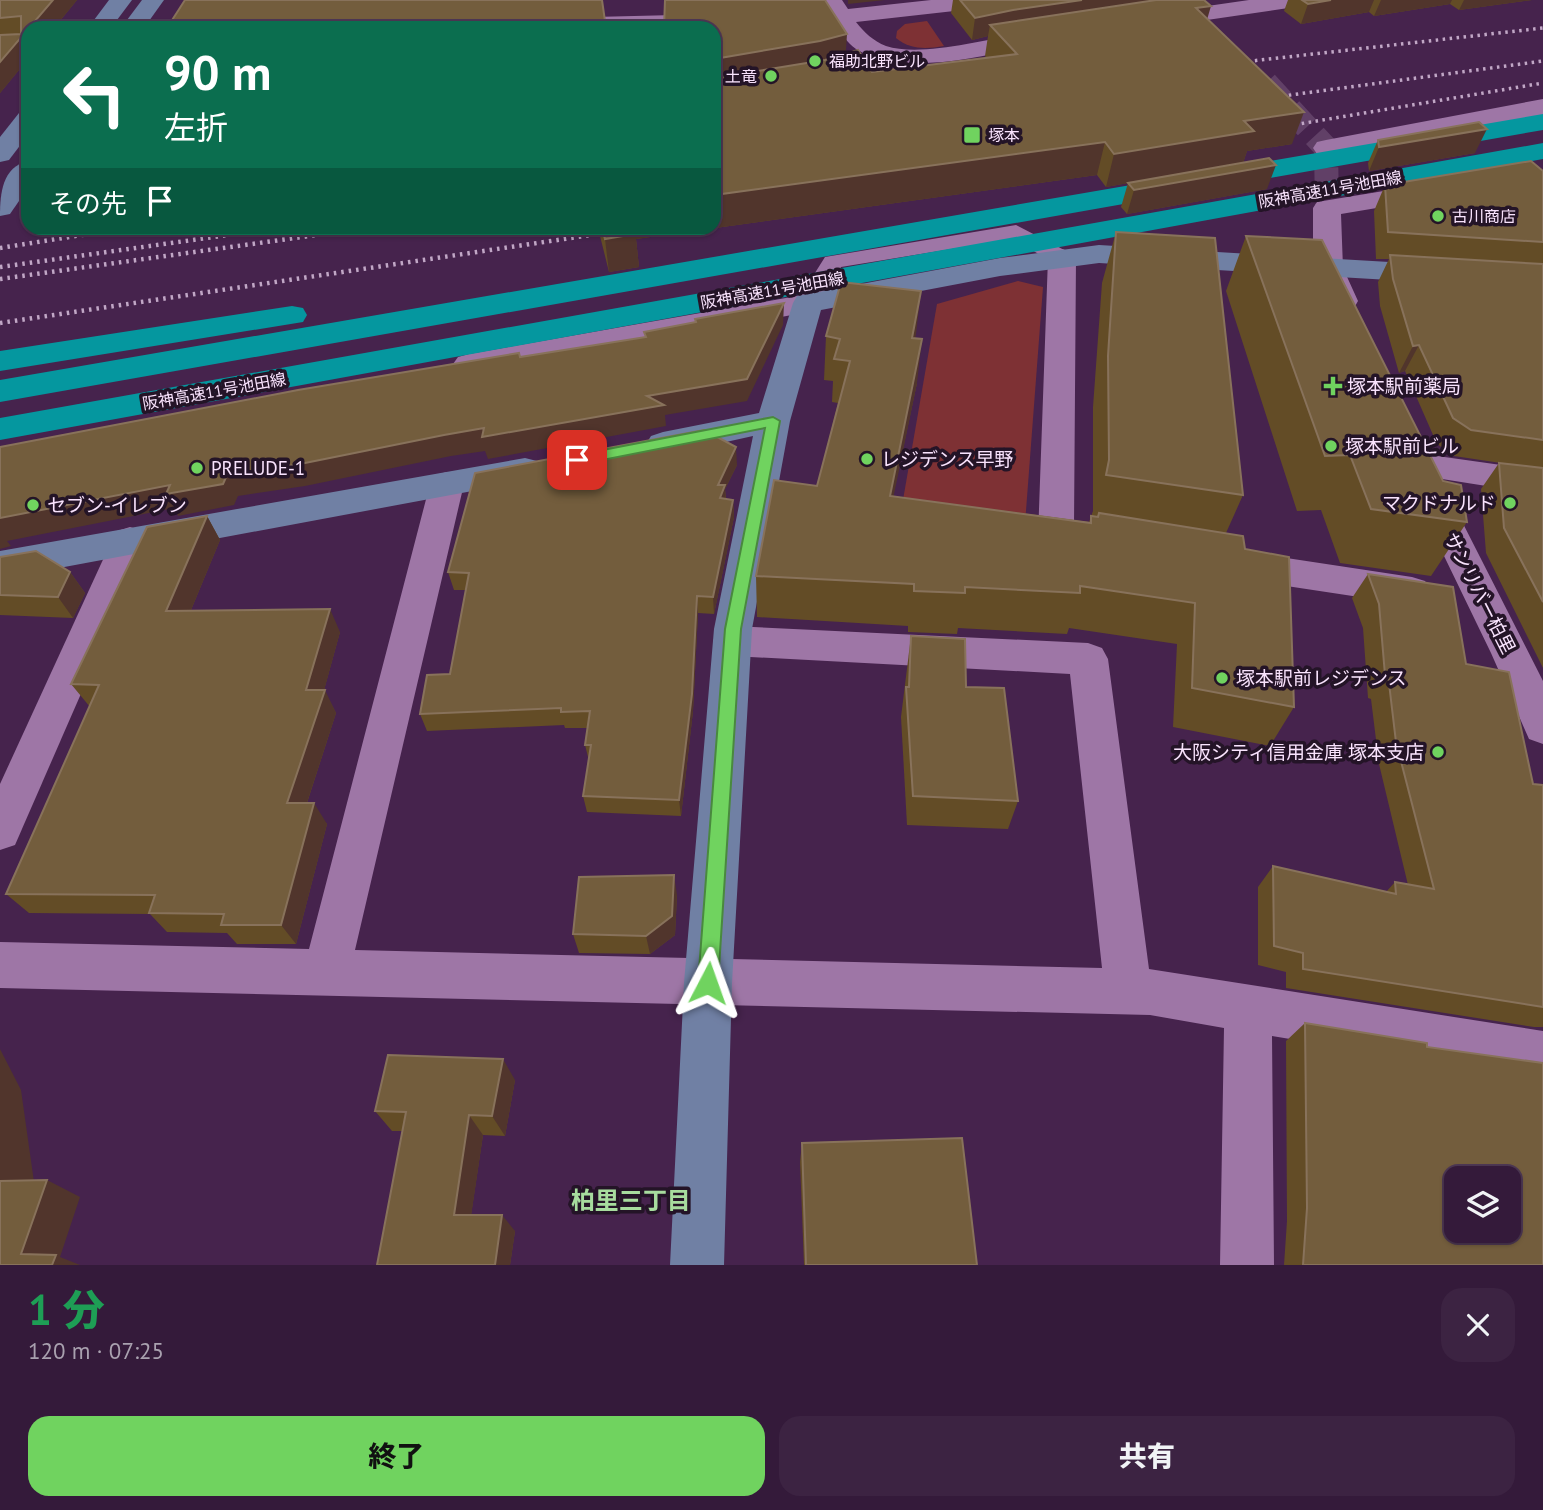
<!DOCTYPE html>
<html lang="ja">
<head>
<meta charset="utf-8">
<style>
	body { margin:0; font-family:"PT Sans","Noto Sans JP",sans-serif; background:#3c2342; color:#f1f3f6; height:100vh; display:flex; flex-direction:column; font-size:26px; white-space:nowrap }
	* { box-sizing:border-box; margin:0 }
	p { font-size:23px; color:#a9a1af }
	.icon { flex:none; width:38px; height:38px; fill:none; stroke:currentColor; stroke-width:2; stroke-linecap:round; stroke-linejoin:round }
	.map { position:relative; height:1265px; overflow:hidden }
	.side { display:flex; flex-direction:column; background:#341a3a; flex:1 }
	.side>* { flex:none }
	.banner { position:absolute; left:21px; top:21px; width:700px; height:214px; border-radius:21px; box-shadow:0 2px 5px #0004,0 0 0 2px #4e3854; background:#0b6e4f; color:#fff; overflow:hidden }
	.buttons { position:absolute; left:1444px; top:1166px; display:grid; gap:14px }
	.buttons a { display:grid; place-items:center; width:77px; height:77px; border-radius:14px; background:#341a3a; box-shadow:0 2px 5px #0004,0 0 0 2px #4e3854; font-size:35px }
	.pin { position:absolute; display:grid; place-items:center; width:60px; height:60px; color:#fff; margin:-30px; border-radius:14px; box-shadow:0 4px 10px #0006 }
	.me { position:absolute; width:77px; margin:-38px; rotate:4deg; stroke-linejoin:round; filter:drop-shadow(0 0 5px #0008) }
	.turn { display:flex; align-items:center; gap:24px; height:147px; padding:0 28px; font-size:32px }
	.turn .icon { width:91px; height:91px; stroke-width:2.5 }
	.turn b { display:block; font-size:49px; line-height:60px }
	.then { display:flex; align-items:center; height:66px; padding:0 28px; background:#0003; gap:14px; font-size:26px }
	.round { display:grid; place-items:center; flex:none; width:74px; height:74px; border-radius:21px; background:#3c2342 }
	.headline { display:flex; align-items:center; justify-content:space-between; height:119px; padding:0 28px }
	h1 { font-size:42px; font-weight:800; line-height:52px; color:#1e9e55 }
	.button { display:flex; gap:14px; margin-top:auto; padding:14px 28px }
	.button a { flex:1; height:80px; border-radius:21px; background:#70d35f; color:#111; font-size:28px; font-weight:800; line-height:80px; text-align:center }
	.button a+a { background:#3c2342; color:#f1f3f6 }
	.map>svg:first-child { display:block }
	.green { fill:#7e3134 }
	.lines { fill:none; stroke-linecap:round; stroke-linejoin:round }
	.street-tunnel { stroke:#614067; stroke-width:24; stroke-dasharray:24 12; stroke-linecap:butt }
	.lane { fill:#9e76a6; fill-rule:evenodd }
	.street { fill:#9e76a6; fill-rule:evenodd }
	.secondary { fill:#7080a4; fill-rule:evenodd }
	.highway { fill:#05979f; fill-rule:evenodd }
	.rail-far1 { stroke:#c1a7c6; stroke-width:3.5; stroke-dasharray:2.5 4.5; stroke-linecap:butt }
	.rail { stroke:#c1a7c6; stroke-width:4.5; stroke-dasharray:2.5 5; stroke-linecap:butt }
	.wall { fill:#634c26 }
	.shaded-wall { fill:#51352c }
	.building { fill:#735d3d; stroke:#88725b; stroke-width:2; fill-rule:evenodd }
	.route { fill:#70d35f; stroke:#49893e; stroke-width:2 }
	.poi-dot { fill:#70d35f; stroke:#241427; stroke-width:2.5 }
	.labels { text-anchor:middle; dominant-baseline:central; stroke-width:7; stroke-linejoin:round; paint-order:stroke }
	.far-poi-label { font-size:16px; fill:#f9e3fd; stroke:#241427; text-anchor:start }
	.far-street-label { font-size:16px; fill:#f9e3fd; stroke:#241427 }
	.poi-label { font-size:19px; fill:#f9e3fd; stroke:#241427; text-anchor:start }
	.street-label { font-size:19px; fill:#f9e3fd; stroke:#241427 }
	.near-neighbourhood-label { font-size:24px; font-weight:bold; fill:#a7dc9e; stroke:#241427 }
</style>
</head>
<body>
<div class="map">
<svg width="1543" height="1265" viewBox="0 0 1543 1265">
	<rect width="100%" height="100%" fill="#46234d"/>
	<g class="green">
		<path d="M927,21L944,46C927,49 910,50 896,38L897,31L905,24Z"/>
		<path d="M1018,281L1043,287L1024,537L899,523L937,304Z"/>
	</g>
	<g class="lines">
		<path class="street-tunnel" d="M1266,83L1326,148L1327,208"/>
		<path class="lane" d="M1016,225L1070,253L1073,258L1070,263H1054L1013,239L841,267L816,308H800L796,303L825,257Z"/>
		<g class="street">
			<path d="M820,0H842L848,9L931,0H1001L998,5L990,7L856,22C864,32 873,41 886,46C923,58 998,37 1037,30L1045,32L1049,37L1045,42C995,54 902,79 856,49C847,43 841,33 835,24L783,27L775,25L772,20L775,15L827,11Z"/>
			<path d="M1249,0H1306L1303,5L1295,7L1159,27L1151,25L1148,20L1151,15L1159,13Z"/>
			<path d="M716,14L724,16L727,21L724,26L543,28L541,25L544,20L552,18Z"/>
			<path d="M1543,99V115L1326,156L1317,154L1313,148L1317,142L1326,140Z"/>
			<path d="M1432,183L1442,185L1446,191L1442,197L1341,214L1343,268L1358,301L1354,308L1343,310L1332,308L1313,268V208L1317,202Z"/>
			<path d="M1062,249L1072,252L1076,258L1074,526L1103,533L1108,542L1103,551L1090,555L1043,546L1038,537L1048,258L1052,252Z"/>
			<path d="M808,294L819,296L823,303L819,310L469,374L458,371L453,364L458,357L469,354Z"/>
			<path d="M1416,453L1543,471V495L1404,473L1399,465L1404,457Z"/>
			<path d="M447,472L459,475L464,484L355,950L1102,968L1070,674L732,656L718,652L713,641L718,630L732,626L1088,643L1102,648L1108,659L1149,969L1543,1031V1081L1272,1036L1274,1265H1220L1224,1028L1150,1015L0,988V942L309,949L430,484L435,475Z"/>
			<path d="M1432,483L1444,487L1449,496L1543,681V744L1529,739L1491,653L1415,496L1420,487Z"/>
			<path d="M130,527L143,531L148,540L15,845L0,850V784L112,540L117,531Z"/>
			<path d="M1240,551L1412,577L1425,581L1431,591L1425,601L1412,605L1240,579L1227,575L1222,565L1227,555Z"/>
		</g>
		<g class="secondary">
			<path d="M109,0H132L111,28H88Z"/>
			<path d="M142,0H164L144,28H121Z"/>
			<path d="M28,110V135L9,160L0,162V137L19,113Z"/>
			<path d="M28,161V188L10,214L0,216C0,194 2,167 28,161Z"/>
			<path d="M1099,245L1543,271V289L1099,263L1000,276L821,310L790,421L752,629L732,983L724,1265H670L684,983L714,629L753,436L663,456L651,452L646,444L651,436L663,432L759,413L793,303L797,296L1000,258Z"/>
			<path d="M525,458L537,461L542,470L537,479L0,579V551Z"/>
		</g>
		<g class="highway">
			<path d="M1543,114V130L0,402V380Z"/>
			<path d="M1543,143V159L0,440V418Z"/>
			<path d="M292,306L303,308L307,315L303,322L0,371V351Z"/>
		</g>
		<g class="rail-far1">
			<path d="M1234,63L1543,28"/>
			<path d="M1268,98L1543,61"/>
			<path d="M1281,127L1543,83"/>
		</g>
		<g class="rail">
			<path d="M0,248L126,228"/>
			<path d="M0,267L278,228"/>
			<path d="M0,279L367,228"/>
			<path d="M0,323L638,228"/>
		</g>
	</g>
	<g class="wall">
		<path d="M0,0H77L54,28H28V59L0,93Z"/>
		<path d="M953,0H1204L1207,19L1292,144L1247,151L1243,163L1267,189L1127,214L1121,207L1128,183L1106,187L1097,175L636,239L639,267L609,272L598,228H714L846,54L872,72L987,58L985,56L988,36L972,40L951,13Z"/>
		<path d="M1288,0H1532L1459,10L1450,4L1374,16L1369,12L1301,24L1284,11Z"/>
		<path d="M1378,140L1475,153L1369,171L1368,163Z"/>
		<path d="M1543,171V668L1486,553L1481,489L1499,463L1514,465L1454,456L1437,444L1405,371L1399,373L1380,306L1378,282L1389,259H1376L1374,211L1385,185Z"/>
		<path d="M1116,232L1243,495L1226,533L1245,549L1294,707L1270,746L1173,727L1177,644L1069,628L1067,634L958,628L957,634L908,632V626L757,617L756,576L817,486L838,403L832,402L833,381L824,380L826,336L915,338L917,383L893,496L1089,522L1093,511V407L1102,283Z"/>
		<path d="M1246,236L1443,481L1467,522L1431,576L1340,563L1321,510L1297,511L1226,291Z"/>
		<path d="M737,465L725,489L726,499L733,500L734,517L714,614L698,613L693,711L681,816L587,812L583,796L589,761L585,745L588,728H565L564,725L427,731L420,714L450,674L466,590H454L448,572Z"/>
		<path d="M207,516L220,540L191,610L340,632L324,690L336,713L307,803L327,824L296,944H237L227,933L167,932L150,914L29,913L6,894L90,707L71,684Z"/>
		<path d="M0,557L70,572L85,593L73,618L0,615Z"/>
		<path d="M1368,574L1466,664L1533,784L1543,785V1027H1534L1286,988V972L1258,965V887L1273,866L1386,892L1395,882L1408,885L1379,764L1371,699L1368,698L1363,628L1352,598Z"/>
		<path d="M911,636L966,687L1018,801L1008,829L907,825L901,717Z"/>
		<path d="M677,895L675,935L650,954L579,953L573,934Z"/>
		<path d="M1305,1023L1427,1047L1543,1265H1284L1287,1221L1286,1041Z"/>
		<path d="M515,1080L505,1136L483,1135L471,1215L515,1231L510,1265L402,1131H392L375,1111Z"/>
		<path d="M802,1143L977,1265H804L800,1162Z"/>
	</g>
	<g class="shaded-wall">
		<path d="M53,0H77L54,28H29Z"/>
		<path d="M848,0H885L848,4Z"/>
		<path d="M1082,0H1174L990,25L988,36L972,40L975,18L1013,10Z"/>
		<path d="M1331,0H1374L1369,12L1301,24L1308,4Z"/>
		<path d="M1381,0H1452L1450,4L1374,16Z"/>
		<path d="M1464,0H1532L1459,10Z"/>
		<path d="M1211,6L1202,37L1196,8Z"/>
		<path d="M28,29V59L0,93V62Z"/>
		<path d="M847,34L845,65L714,91V59Z"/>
		<path d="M1304,112L1292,144L1247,151L1243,163L1106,187L1114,154L1244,121Z"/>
		<path d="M1487,129L1475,153L1369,171L1379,147Z"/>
		<path d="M1105,142L1097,175L636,239L639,267L609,272L605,239L634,228H714V195Z"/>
		<path d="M1276,165L1267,189L1127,214L1134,190Z"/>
		<path d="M921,291L916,334L907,381L912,338Z"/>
		<path d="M784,303L783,325L747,401L665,415L666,426L488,459L485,451L451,456L305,486L238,496L234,505L178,516L174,508L7,541L11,546L0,549V518L170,485L444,435L647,396Z"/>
		<path d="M922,339L917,383L885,538L890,496Z"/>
		<path d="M1419,345L1405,371L1399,373L1413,346Z"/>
		<path d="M736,447L737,465L725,489L726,503L721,516L718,485Z"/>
		<path d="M733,500L734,517L714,614L713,597Z"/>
		<path d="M207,516L220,540L181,634L166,611Z"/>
		<path d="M70,572L85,593L73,618L58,597Z"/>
		<path d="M697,596L698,613L693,711L681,816L679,800Z"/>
		<path d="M330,609L340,632L323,694L325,690L336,713L300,824L287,803L306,690Z"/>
		<path d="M314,803L327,824L296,944L281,925Z"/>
		<path d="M674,875L677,895L675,935L650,954L646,936Z"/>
		<path d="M0,1049L21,1090L35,1189L0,1182Z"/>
		<path d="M503,1059L515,1080L505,1136L492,1116Z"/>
		<path d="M469,1115L483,1135L469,1230L454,1215Z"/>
		<path d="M47,1180L80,1197L60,1257L80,1265H48L21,1254Z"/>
		<path d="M502,1215L515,1231L510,1265H495Z"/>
	</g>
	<g class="building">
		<path d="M0,0H53L0,62V35L21,34V16L0,18Z"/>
		<path d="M185,0H602L606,28H167Z"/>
		<path d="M665,0H825L847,34L820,41L714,59V28H664Z"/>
		<path d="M960,0H1082L1013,10L975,18Z"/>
		<path d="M1156,0H1204L1211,6L1196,8L1304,112L1244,121L1254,131L1114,154L1105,142L714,195V78L825,60L858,50L872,72L1017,54L990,25Z"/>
		<path d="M1302,0H1331L1308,4Z"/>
		<path d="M1479,122L1487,129L1379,147L1378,140Z"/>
		<path d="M1269,158L1276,165L1134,190L1128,183Z"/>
		<path d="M1531,161L1543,171V242L1388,232L1385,185Z"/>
		<path d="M602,228H634L635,234L605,239Z"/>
		<path d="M1116,232L1215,238L1243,495L1106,475L1109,460L1108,356Z"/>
		<path d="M1246,236L1322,240L1443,481L1461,485L1467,522L1371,509L1350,455L1325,456Z"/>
		<path d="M1390,255L1543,264V440L1471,430L1453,418L1419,345L1413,346L1393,279Z"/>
		<path d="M841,282L921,291L912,338L922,339L890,496L1091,523V516L1098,517L1099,513L1243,536L1245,549L1289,557L1294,707L1192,688L1195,603L1080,586V593L965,587V593L914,591V584L756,576L774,480L817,486L850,361L834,359L840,339L826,336Z"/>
		<path d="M784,303L747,379L647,396L664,405L482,437L484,428L444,435L295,465L227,475L223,484L166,494L170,485L0,518V447L298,390L519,353L520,357L646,337L644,332L696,322L695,319Z"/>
		<path d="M704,430L736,447L718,485H725L720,498L733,500L713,597L697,596L692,694L679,800L583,796L591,745H585L590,711L561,712V708L420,714L427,675L450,674L469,573L448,572L475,473Z"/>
		<path d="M1499,463L1543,468V602L1504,528Z"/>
		<path d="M207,516L166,611L330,609L306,690H325L287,803H314L281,925H221L224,914L149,913L155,895L6,894L99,685L71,684L147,527Z"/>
		<path d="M36,551L70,572L58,597L0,595V557Z"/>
		<path d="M1368,574L1453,587L1466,664L1509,672L1533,784L1543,785V1007L1303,969V953L1274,946L1273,866L1396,894L1395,882L1434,889L1396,742L1388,675H1385L1379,604Z"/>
		<path d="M911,636L965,639L966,687L1004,688L1018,801L913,796L906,687H909Z"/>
		<path d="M674,875L672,916L646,936L573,934L579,877Z"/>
		<path d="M1305,1023L1427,1043V1047L1543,1063V1265H1303L1307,1208ZM1456,1178H1508V1230H1456Z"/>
		<path d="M388,1055L503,1059L492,1116L469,1115L454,1215H502L495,1265H377L406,1112L375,1111Z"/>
		<path d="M962,1138L977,1265H806L802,1143Z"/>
		<path d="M47,1180L21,1254L56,1255L52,1265H0V1181Z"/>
	</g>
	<path class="route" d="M773,417L780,421L741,629L718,983L715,990L708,993L701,990L698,983L725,629L765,428L577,465L570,460L577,455Z"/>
	<g class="poi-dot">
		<circle cx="815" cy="61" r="7"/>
		<circle cx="771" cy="76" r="7"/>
		<rect x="963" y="126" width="18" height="18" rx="3.5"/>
		<circle cx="1438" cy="216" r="7"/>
		<path d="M1329.5 375.5h7v7h7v7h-7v7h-7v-7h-7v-7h7z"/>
		<circle cx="1331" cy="446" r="7"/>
		<circle cx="867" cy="459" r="7"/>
		<circle cx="197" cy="468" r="7"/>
		<circle cx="1510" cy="503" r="7"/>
		<circle cx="33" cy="505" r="7"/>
		<circle cx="1222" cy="678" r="7"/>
		<circle cx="1438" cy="752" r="7"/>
	</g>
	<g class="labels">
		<g class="far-poi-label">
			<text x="829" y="61">福助北野ビル</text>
			<text x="757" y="76" text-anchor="end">土竜</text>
			<text x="988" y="135">塚本</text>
			<text x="1452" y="216">古川商店</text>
		</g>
		<g class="far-street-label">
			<text transform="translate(1330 189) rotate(-10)">阪神高速11号池田線</text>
			<text transform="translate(772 290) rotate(-10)">阪神高速11号池田線</text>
			<text transform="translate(214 391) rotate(-10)">阪神高速11号池田線</text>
		</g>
		<g class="poi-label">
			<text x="1347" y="386">塚本駅前薬局</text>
			<text x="1345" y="446">塚本駅前ビル</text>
			<text x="881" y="459">レジデンス早野</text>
			<text x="211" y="468">PRELUDE-1</text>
			<text x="1496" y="503" text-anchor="end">マクドナルド</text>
			<text x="47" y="505">セブン-イレブン</text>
			<text x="1236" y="678">塚本駅前レジデンス</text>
			<text x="1424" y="752" text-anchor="end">大阪シティ信用金庫 塚本支店</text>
		</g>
		<g class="street-label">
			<text transform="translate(1480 593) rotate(63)">サンリバー柏里</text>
		</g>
		<g class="near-neighbourhood-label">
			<text x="631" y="1200">柏里三丁目</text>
		</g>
	</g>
</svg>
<div class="buttons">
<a><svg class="icon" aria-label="layers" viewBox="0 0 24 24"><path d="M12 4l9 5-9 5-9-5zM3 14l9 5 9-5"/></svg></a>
</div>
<div class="pin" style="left:577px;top:460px;background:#d93025"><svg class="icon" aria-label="arrive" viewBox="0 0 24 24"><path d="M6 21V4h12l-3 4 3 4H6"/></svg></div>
<svg class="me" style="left:708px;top:983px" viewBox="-20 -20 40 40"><path d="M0-17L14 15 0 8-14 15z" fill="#70d35f" stroke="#fff" stroke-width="4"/></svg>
<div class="banner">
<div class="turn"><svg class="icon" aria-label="left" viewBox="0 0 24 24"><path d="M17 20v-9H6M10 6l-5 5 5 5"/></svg><div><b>90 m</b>左折</div></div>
<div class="then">その先<svg class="icon" aria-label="arrive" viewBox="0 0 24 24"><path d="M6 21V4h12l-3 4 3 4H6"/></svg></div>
</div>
</div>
<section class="side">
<div class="headline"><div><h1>1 分</h1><p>120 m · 07:25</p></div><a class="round"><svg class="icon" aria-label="close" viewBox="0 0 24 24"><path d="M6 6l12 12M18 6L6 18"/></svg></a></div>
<div class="button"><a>終了</a><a>共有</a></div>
</section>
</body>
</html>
